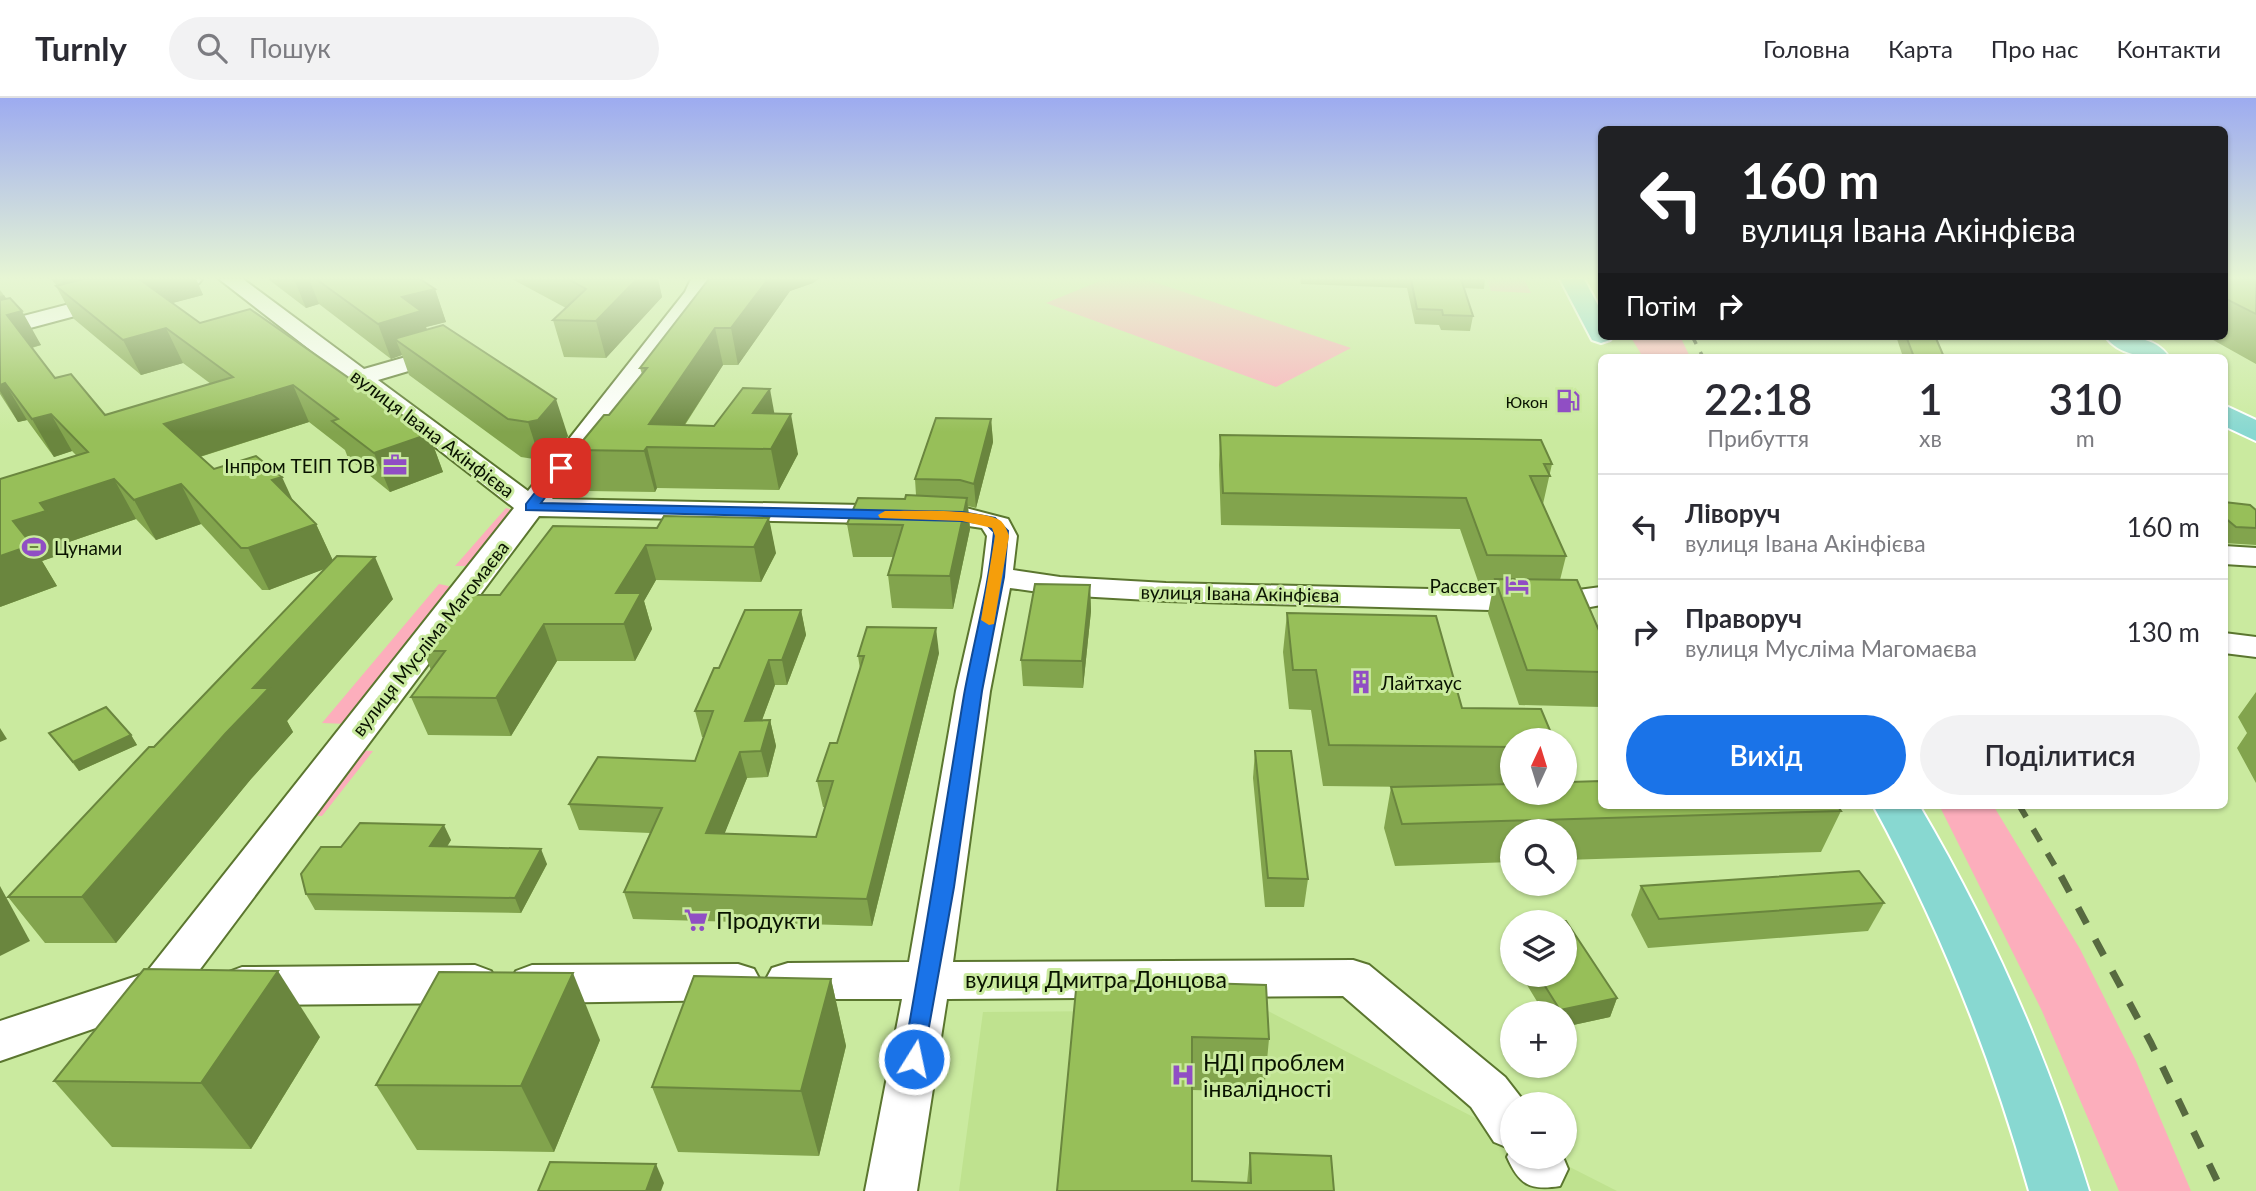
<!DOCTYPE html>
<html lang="uk">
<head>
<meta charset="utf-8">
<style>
	body { margin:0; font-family:Lato,sans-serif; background:#f2f2f3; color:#2b2b33; height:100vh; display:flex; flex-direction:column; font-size:26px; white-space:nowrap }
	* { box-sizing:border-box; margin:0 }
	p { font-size:23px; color:#7c7c81 }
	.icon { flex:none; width:38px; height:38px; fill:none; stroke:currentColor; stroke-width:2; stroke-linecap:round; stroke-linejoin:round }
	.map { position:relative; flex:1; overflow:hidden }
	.drawer { position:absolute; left:1598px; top:256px; width:630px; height:455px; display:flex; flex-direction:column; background:#fff; border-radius:10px; box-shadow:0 2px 5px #0004 }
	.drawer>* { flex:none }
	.guide { position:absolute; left:1598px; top:28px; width:630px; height:214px; border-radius:10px; box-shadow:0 2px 5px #0004; background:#202124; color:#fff; overflow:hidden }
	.needle { width:46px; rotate:4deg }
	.tools { position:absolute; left:1500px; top:630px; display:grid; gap:14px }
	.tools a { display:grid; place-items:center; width:77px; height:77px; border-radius:50%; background:#fff; box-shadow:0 2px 5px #0004; font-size:35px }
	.pin { position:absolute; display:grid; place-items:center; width:60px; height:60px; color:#fff; margin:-30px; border-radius:14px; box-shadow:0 4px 10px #0006 }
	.me { position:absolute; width:77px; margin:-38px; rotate:10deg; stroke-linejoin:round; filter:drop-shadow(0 0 5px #0008) }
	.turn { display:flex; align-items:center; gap:24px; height:147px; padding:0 28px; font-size:32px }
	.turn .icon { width:91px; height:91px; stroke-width:2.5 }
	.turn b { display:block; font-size:49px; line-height:60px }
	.then { display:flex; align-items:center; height:66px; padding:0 28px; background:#0003; gap:14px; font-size:26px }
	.eta { display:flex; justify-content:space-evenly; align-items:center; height:119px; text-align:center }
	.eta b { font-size:42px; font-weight:600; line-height:49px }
	.action { display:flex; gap:14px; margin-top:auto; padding:14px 28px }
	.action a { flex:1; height:80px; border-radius:42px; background:#1a73e8; color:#fff; font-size:28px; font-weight:600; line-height:80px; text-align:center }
	.action a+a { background:#f2f2f3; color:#2b2b33 }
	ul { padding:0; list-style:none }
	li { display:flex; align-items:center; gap:21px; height:105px; padding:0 28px; border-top:2px solid #e1e1e2 }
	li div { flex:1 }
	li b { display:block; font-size:26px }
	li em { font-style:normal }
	header { display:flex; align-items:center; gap:42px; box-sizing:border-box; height:98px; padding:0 35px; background:#fff; border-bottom:2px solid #e1e1e2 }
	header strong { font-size:33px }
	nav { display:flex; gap:38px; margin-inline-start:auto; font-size:24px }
	.search { width:490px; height:63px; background:#f2f2f3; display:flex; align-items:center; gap:18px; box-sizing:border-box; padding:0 24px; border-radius:38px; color:#7c7c81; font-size:26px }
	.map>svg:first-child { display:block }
	.built { fill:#bfe28f }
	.green { fill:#fcaebc }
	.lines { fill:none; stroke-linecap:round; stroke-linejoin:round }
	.minor-casing { stroke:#5b762f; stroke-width:4 }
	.major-casing { stroke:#fff; stroke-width:4 }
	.minor { fill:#fff; fill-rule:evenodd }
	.major { fill:#88d8d1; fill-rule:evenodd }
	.rail-far2 { stroke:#576a40; stroke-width:3.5; stroke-dasharray:9 9; stroke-linecap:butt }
	.rail-far1 { stroke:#576a40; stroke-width:6; stroke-dasharray:14 14; stroke-linecap:butt }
	.rail { stroke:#576a40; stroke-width:7; stroke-dasharray:18 18; stroke-linecap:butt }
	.wall { fill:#82a44d }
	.shaded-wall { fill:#6a863e }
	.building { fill:#97bf59; stroke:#6a863e; stroke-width:2 }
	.route { fill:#1a73e8; stroke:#114b97; stroke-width:2 }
	.slow { fill:#f59e0b }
	.labels { text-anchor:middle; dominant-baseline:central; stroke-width:6; stroke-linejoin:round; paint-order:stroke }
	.far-poi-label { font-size:16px; fill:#091300; stroke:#caea9f; text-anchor:end }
	.street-label { font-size:19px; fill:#091300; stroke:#caea9f }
	.poi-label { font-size:19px; fill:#091300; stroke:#caea9f; text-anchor:end }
	.near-poi-label { font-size:23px; fill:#091300; stroke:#caea9f; text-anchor:start }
	.near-street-label { font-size:23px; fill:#091300; stroke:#caea9f }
</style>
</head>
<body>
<header>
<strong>Turnly</strong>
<div class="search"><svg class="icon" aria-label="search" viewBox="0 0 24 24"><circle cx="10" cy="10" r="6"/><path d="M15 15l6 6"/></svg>Пошук</div>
<nav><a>Головна</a><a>Карта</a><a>Про нас</a><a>Контакти</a></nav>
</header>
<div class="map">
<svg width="2256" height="1093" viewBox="0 0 2256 1093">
	<rect width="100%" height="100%" fill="#caea9f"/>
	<path class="built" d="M1266,912L1512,1039V1059H1550L1617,1093H959L983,914Z"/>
	<g class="green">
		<path d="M1105,181H1145L1351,250L1276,289L1046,205Z"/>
		<path d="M1487,181H1524L1531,195L1491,193Z"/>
		<path d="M1630,238H1680L1690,259H1643Z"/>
		<path d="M506,410L520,414L474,468H455Z"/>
		<path d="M439,486L458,490L348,626L322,625Z"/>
		<path d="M353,652L373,653L322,718L302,717Z"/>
		<path d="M1939,707H1993L2080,851L2136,963L2191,1093H2119L2042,913Z"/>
	</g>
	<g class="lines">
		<g class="minor-casing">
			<g id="minor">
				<path d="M166,181H202L199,185L0,238V224Z"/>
				<path d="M219,181H243L364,271L448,247L456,249L459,254L456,259L378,282L528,393L685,194L691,181H711L702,199L552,401L962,409L1008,421L1017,438L1013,472L1060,479L1166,485L1563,494L1601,489V507L1563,514L1166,503L1060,497L1010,490L990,593L953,864L1353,862L1369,867L1505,979L1526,1006H1512V1059H1563L1568,1071L1560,1088C1529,1093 1519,1086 1507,1059L1511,1051L1494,1044L1471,1009L1343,898L947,901L917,1093H865L902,901H788L772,896L765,883L772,870L788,865L909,864L956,593L982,479L987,438L982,430L962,427L539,418L177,902L0,963V923L146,875L514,410Z"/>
				<path d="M2224,448L2256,450V468L2224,466Z"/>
				<path d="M2224,535L2256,539V559L2224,555Z"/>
				<path d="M738,866L754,871L761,884L754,897L738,902L532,905L516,899L509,886L516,873L532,867Z"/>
				<path d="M475,867L491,873L498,886L491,899L475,905L242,907L226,901L219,888L226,875L242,869Z"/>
			</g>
		</g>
		<g class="major-casing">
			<g id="major">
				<path d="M1560,181H1584L1601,213V238H1613L1610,242L1601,245L1592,242Z"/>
				<path d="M2105,238C2128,238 2155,238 2169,259C2146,259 2120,259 2105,238Z"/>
				<path d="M2224,307L2256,322V343L2224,328Z"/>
				<path d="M1873,707H1919C1991,829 2047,957 2089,1093H2029C1991,958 1940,830 1873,707Z"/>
			</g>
		</g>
		<use href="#minor" class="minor"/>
		<use href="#major" class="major"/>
		<path class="rail-far2" d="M1692,238L1703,259"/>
		<path class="rail-far1" d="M2019,707L2062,780"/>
		<path class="rail" d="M2061,778L2151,945L2222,1093"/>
	</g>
	<g class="wall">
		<path d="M51,181H196L203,197L172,205L200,225L429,336L443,374L390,394L348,360L345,352L309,324L200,359L214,371L294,403L316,426L333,463L393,501L287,623L293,634L251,681L116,845H45L8,799L326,470L269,492H262L201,426L156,442L136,421L66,445L71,453L42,463L57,488L0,509L77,358L72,353L54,359L27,322L18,324L0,296V192L41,247L32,250L55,280L105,317L211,286L183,265L141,277L74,221L56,188H57Z"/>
		<path d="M268,181H420L435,191L446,224L426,229L427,232L568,338L550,360L540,362L521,359L409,277L402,257L391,261L319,206L306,210Z"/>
		<path d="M512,181H658L662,199L606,260L564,259L553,222L566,210Z"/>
		<path d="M747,181H818L813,185L790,193L738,267H723L685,327L714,328L774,315L798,356L779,392L657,390L655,394L587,393L575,352L609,317L642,276L640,270Z"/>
		<path d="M1300,181H1485L1484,191L1464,190L1473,218L1470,233L1441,232L1439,227L1415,226L1407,190L1301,186Z"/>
		<path d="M2224,181H2256V266L2206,238H2224Z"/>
		<path d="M1896,238H1935L1944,259H1903Z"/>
		<path d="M991,321L993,344L976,410L968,408L970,431L953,511L892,510L888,477L893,459H853L847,426L905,401L916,397L915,381Z"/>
		<path d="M1220,337L1552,366L1543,406L1566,458L1560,482L1601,537V609L1519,607L1488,515L1493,490L1480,489L1460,431L1221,427L1219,367Z"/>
		<path d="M2224,404L2256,412V447L2224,445Z"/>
		<path d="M664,418L776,455L761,484L656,482L644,503L652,531L635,563H557L511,638L428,637L411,599L431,572L423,553L500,497L657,430Z"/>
		<path d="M1090,487L1091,513L1083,590L1023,588L1021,562Z"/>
		<path d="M801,512L806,537L787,587H775L762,622H770L776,648L768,679L747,680L724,736L816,739L825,709H823L817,683L837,645L860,571L858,558L939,555L872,828L633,821L624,794L650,735L579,732L569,706L695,663L704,639H702L695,613L719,570Z"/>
		<path d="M1287,515L1462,610L1512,642V695L1570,684L1841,713L1821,754L1564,762V733H1512V764L1395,768L1384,730L1391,689H1416L1323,688L1311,612L1289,611L1283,554Z"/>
		<path d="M2256,594V685L2237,650L2247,635L2238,619Z"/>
		<path d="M49,635L131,637L137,647L79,673Z"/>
		<path d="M1255,653L1308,781L1304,809H1265L1253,680Z"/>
		<path d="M451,742L447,749L547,766L521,815L315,812L306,796L341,749Z"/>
		<path d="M1641,788L1884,805L1868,833L1648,850L1631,817Z"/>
		<path d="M1512,833V862L1506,853Z"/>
		<path d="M1521,877H1564L1617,900L1610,919L1564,929V915H1544Z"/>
		<path d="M831,881L846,948L819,1058L678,1054L652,989Z"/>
		<path d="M1077,881L1269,941L1264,994L1192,992V1083L1247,1085L1250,1055L1334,1093H1057Z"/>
		<path d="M320,939L251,1051L112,1049L54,983Z"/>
		<path d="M600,942L554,1054L417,1052L376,987Z"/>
	</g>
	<g class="shaded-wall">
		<path d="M68,181H196L203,197L150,211L70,199L61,183Z"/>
		<path d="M294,181H309L319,206L306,210Z"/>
		<path d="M637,181H658L662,199L606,260L596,223Z"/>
		<path d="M768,181H818L813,185L790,193L738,267L731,230Z"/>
		<path d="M435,191L446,224L426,229L433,247L396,242L402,257L391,261L378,226L402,199Z"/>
		<path d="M4,197L14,215L22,213L41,247L26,251L0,222V198Z"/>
		<path d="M166,230L183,265L141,277L123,242Z"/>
		<path d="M715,230L723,267L670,349L649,326Z"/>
		<path d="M5,285L27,322L18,324L0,293V287Z"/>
		<path d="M293,287L309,324L183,364L164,326Z"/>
		<path d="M770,291L777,330L753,315Z"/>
		<path d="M556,301L568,338L550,360L540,362L528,324Z"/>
		<path d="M51,316L72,353L54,359L32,321Z"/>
		<path d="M791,316L798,356L779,392L771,351Z"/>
		<path d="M991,321L993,344L976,410L974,386Z"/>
		<path d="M429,336L443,374L390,394L374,355Z"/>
		<path d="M647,349L657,390L655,394L644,353Z"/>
		<path d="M282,379L300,418L272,382Z"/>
		<path d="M114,381L136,421L66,445L71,453L42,463L57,488L0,509V458L13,423L40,405Z"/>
		<path d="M181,386L201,426L156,442L134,402Z"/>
		<path d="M967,400L970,431L953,511L950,478Z"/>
		<path d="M769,420L776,455L761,484L754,449Z"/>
		<path d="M316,426L335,467L269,492L248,450Z"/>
		<path d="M646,447L656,482L644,503L652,531L635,563L624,526L616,495Z"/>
		<path d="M375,459L393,501L287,623L293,634L251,681L116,845L82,799L253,590Z"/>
		<path d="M1090,487L1091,513L1083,590L1082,563Z"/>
		<path d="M801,512L806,537L787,587L782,562Z"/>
		<path d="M544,526L557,563L511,638L496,600Z"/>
		<path d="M936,530L939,555L872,828L867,801Z"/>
		<path d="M769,562L775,587L752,649L745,623Z"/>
		<path d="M770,622L776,648L768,679L761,653Z"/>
		<path d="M0,630L7,641L0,644Z"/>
		<path d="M131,637L137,647L79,673L73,664Z"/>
		<path d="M740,654L747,680L714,762L706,735Z"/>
		<path d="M444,727L451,742L437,764L430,748Z"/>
		<path d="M541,751L547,766L521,815L515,800Z"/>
		<path d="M0,788L30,843L0,858Z"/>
		<path d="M278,873L320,939L251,1051L201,985Z"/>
		<path d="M573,875L600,942L554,1054L521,988Z"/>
		<path d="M831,881L846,948L819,1058L801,993Z"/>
		<path d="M1617,900L1610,919L1564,929V915H1559L1560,912Z"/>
		<path d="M656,1066L664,1085L661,1093H646Z"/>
	</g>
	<g class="building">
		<path d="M83,181H139L200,225L250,211L429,336L374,355L332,323L338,321L293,287L164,326L214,371L256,358L282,379L272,382L316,426L248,450H241L181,386L134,402L114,381L40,405L46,413L13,423L32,447L0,458V381L88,354L51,316L32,321L5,285L0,287V202L10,200L22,213L7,217L55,280L71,276L105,317L233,279L166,230L123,242L56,188Z"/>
		<path d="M316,181H420L435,191L402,199L421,213L378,226Z"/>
		<path d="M568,181H637L596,223L553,222L586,191Z"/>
		<path d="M709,181H768L731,230H715L649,326L714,328L743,290L770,291L753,315L791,316L771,351L647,349L644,353L575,352L604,317H609L647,270H640Z"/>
		<path d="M1411,181H1461L1473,218L1443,217L1442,212L1417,211Z"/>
		<path d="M2224,181H2256V216L2224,200Z"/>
		<path d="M443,227L556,301L538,322L528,324L508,321L396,242L397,240Z"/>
		<path d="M1906,238H1935L1944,259H1914Z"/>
		<path d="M936,320L991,321L974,386L960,382L915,381Z"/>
		<path d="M1220,337L1541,342L1552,366H1544L1550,378H1530L1566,458L1487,457L1466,400L1223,395Z"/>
		<path d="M906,397L967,400L950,478L888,477L903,427L847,426L858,400L905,401Z"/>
		<path d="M2224,404L2250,407L2256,412V430L2236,429L2224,419Z"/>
		<path d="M664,418L769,420L754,449L646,447L616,495H641L624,526H544L496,600L411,599L445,553H423L466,497H500L553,428L657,430Z"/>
		<path d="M337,458L375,459L253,590H269L225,636L82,799H8L149,649H154Z"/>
		<path d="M1495,481L1577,482L1601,537V574L1527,572Z"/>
		<path d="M1035,486L1090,487L1082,563L1021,562Z"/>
		<path d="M745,512H801L782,562H769L745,623L770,622L761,653L740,654L706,735L816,739L833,683H817L830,645H837L864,558H858L867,529L936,530L867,801L624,794L662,710L569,706L598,659L695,663L713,613H695L714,570H719Z"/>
		<path d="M1287,515L1436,518L1462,610L1541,611L1554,642H1512V649L1329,647L1316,572H1293Z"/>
		<path d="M106,609L131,637L73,664L49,635Z"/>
		<path d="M1255,653H1291L1308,781L1268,780Z"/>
		<path d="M1564,670L1570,684L1601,683V707H1837L1841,713L1402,726L1391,689L1512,686V695H1564Z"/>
		<path d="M360,725L444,727L430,748L541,751L515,800L306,796L301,776L321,749H341Z"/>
		<path d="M1859,773L1884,805L1659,821L1641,788Z"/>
		<path d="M1566,823L1617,900L1560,912L1538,877H1564V824H1557Z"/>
		<path d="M144,871L278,873L201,985L54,983Z"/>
		<path d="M439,874L573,875L521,988L376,987Z"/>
		<path d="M694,878L831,881L801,993L652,989Z"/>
		<path d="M1077,881L1266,887L1269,941L1192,939V1083L1251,1085L1250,1055L1331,1058L1334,1093H1057Z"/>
		<path d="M550,1064L656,1066L646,1093H538Z"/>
	</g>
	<linearGradient id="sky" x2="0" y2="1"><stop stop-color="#9dabf0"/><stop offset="0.54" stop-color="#e7f6d4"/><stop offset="1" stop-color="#e7f6d4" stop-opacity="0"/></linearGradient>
	<rect width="2256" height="334" fill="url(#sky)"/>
	<path class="route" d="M561,366L567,370L541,405L962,414L995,420L1008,433L1004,479L982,593L954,789L922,968L914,971L906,968L903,961C925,840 944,718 964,597C974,542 989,489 994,434L986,426L962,423L526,412V406L556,368Z"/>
	<path class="slow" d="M885,413C909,413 983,410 1001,423C1005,427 1007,432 1009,438L994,526L989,527L981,522L995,438L992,430L962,423L880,420L878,417Z"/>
	<defs>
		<g id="fuel-bare" transform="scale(1.89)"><path d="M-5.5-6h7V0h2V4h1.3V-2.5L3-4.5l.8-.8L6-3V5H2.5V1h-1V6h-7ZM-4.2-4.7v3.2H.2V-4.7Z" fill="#904ec4" stroke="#caea9f" stroke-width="2.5" paint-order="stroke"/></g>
		<g id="office-bare" transform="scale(1.89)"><path d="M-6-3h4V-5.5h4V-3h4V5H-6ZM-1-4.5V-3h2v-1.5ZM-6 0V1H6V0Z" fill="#904ec4" stroke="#caea9f" stroke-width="2.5" paint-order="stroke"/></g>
		<g id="stadium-bare" transform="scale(1.89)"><path d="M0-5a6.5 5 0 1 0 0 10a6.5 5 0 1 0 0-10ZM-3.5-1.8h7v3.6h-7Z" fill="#904ec4" stroke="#caea9f" stroke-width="2.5" paint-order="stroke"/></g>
		<g id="hotel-bare" transform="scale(1.89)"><path d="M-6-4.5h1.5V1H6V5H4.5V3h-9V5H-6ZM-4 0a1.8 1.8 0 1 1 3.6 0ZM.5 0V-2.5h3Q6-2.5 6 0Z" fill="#904ec4" stroke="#caea9f" stroke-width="2.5" paint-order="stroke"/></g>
		<g id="building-bare" transform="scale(1.89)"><path d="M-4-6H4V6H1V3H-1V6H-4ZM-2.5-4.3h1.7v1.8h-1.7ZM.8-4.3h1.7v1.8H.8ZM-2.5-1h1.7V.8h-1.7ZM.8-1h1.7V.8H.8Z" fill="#904ec4" stroke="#caea9f" stroke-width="2.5" paint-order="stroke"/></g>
		<g id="supermarket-bare" transform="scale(1.89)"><path d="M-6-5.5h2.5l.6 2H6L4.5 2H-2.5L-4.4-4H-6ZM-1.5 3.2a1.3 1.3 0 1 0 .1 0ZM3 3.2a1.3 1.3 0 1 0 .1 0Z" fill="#904ec4" stroke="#caea9f" stroke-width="2.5" paint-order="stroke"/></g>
		<g id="hospital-bare" transform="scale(1.89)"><path d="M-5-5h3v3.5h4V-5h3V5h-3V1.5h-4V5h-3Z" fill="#904ec4" stroke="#caea9f" stroke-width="2.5" paint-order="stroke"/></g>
	</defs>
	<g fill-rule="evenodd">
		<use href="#fuel-bare" x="1568" y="303"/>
		<use href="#office-bare" x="395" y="367"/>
		<use href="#stadium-bare" x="34" y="449"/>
		<use href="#hotel-bare" x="1517" y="487"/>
		<use href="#building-bare" x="1361" y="584"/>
		<use href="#supermarket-bare" x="696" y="822"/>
		<use href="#hospital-bare" x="1183" y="977"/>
	</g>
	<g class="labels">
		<g class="far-poi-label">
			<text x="1548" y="303">Юкон</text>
		</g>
		<g class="street-label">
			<text transform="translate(433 335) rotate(37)">вулиця Івана Акінфієва</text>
			<text transform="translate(1240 495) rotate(1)">вулиця Івана Акінфієва</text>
			<text transform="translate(430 540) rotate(-52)">вулиця Мусліма Магомаєва</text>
		</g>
		<g class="poi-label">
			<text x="375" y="367">Інпром ТЕІП ТОВ</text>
			<text x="54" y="449" text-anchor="start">Цунами</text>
			<text x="1497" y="487">Рассвет</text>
			<text x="1381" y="584" text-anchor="start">Лайтхаус</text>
		</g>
		<g class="near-poi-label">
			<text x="716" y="822">Продукти</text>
			<text x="1203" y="964">НДІ проблем<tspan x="1203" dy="26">інвалідності</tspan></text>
		</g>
		<g class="near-street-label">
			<text x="1096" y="881">вулиця Дмитра Донцова</text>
		</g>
	</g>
</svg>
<div class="tools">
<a><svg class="needle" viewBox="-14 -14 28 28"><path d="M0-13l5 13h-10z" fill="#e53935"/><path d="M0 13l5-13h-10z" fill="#7c7c81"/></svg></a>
<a><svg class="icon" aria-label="search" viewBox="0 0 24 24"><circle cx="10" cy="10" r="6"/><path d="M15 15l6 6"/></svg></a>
<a><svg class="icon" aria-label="layers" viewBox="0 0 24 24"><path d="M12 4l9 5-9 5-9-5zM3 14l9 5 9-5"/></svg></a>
<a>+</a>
<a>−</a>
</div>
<div class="pin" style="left:561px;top:370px;background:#d93025"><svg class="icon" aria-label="arrive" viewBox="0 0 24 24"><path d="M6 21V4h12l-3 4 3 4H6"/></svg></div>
<svg class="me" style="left:914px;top:961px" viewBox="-20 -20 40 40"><circle r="17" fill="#1a73e8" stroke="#fff" stroke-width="3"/><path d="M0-11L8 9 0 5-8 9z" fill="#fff"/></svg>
<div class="guide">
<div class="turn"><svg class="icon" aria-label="left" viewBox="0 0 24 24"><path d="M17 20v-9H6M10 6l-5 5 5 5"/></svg><div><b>160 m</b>вулиця Івана Акінфієва</div></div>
<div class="then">Потім<svg class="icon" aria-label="right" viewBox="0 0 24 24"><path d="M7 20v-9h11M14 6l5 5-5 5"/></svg></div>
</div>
<section class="drawer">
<div class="eta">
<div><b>22:18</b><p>Прибуття</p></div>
<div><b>1</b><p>хв</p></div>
<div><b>310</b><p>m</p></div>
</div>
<ul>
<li><svg class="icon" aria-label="left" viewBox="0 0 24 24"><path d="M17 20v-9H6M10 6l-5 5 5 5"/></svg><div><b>Ліворуч</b><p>вулиця Івана Акінфієва</p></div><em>160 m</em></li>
<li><svg class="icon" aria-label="right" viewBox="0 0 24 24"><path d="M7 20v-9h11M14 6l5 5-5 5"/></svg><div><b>Праворуч</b><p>вулиця Мусліма Магомаєва</p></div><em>130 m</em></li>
</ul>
<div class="action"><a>Вихід</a><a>Поділитися</a></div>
</section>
</div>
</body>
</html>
